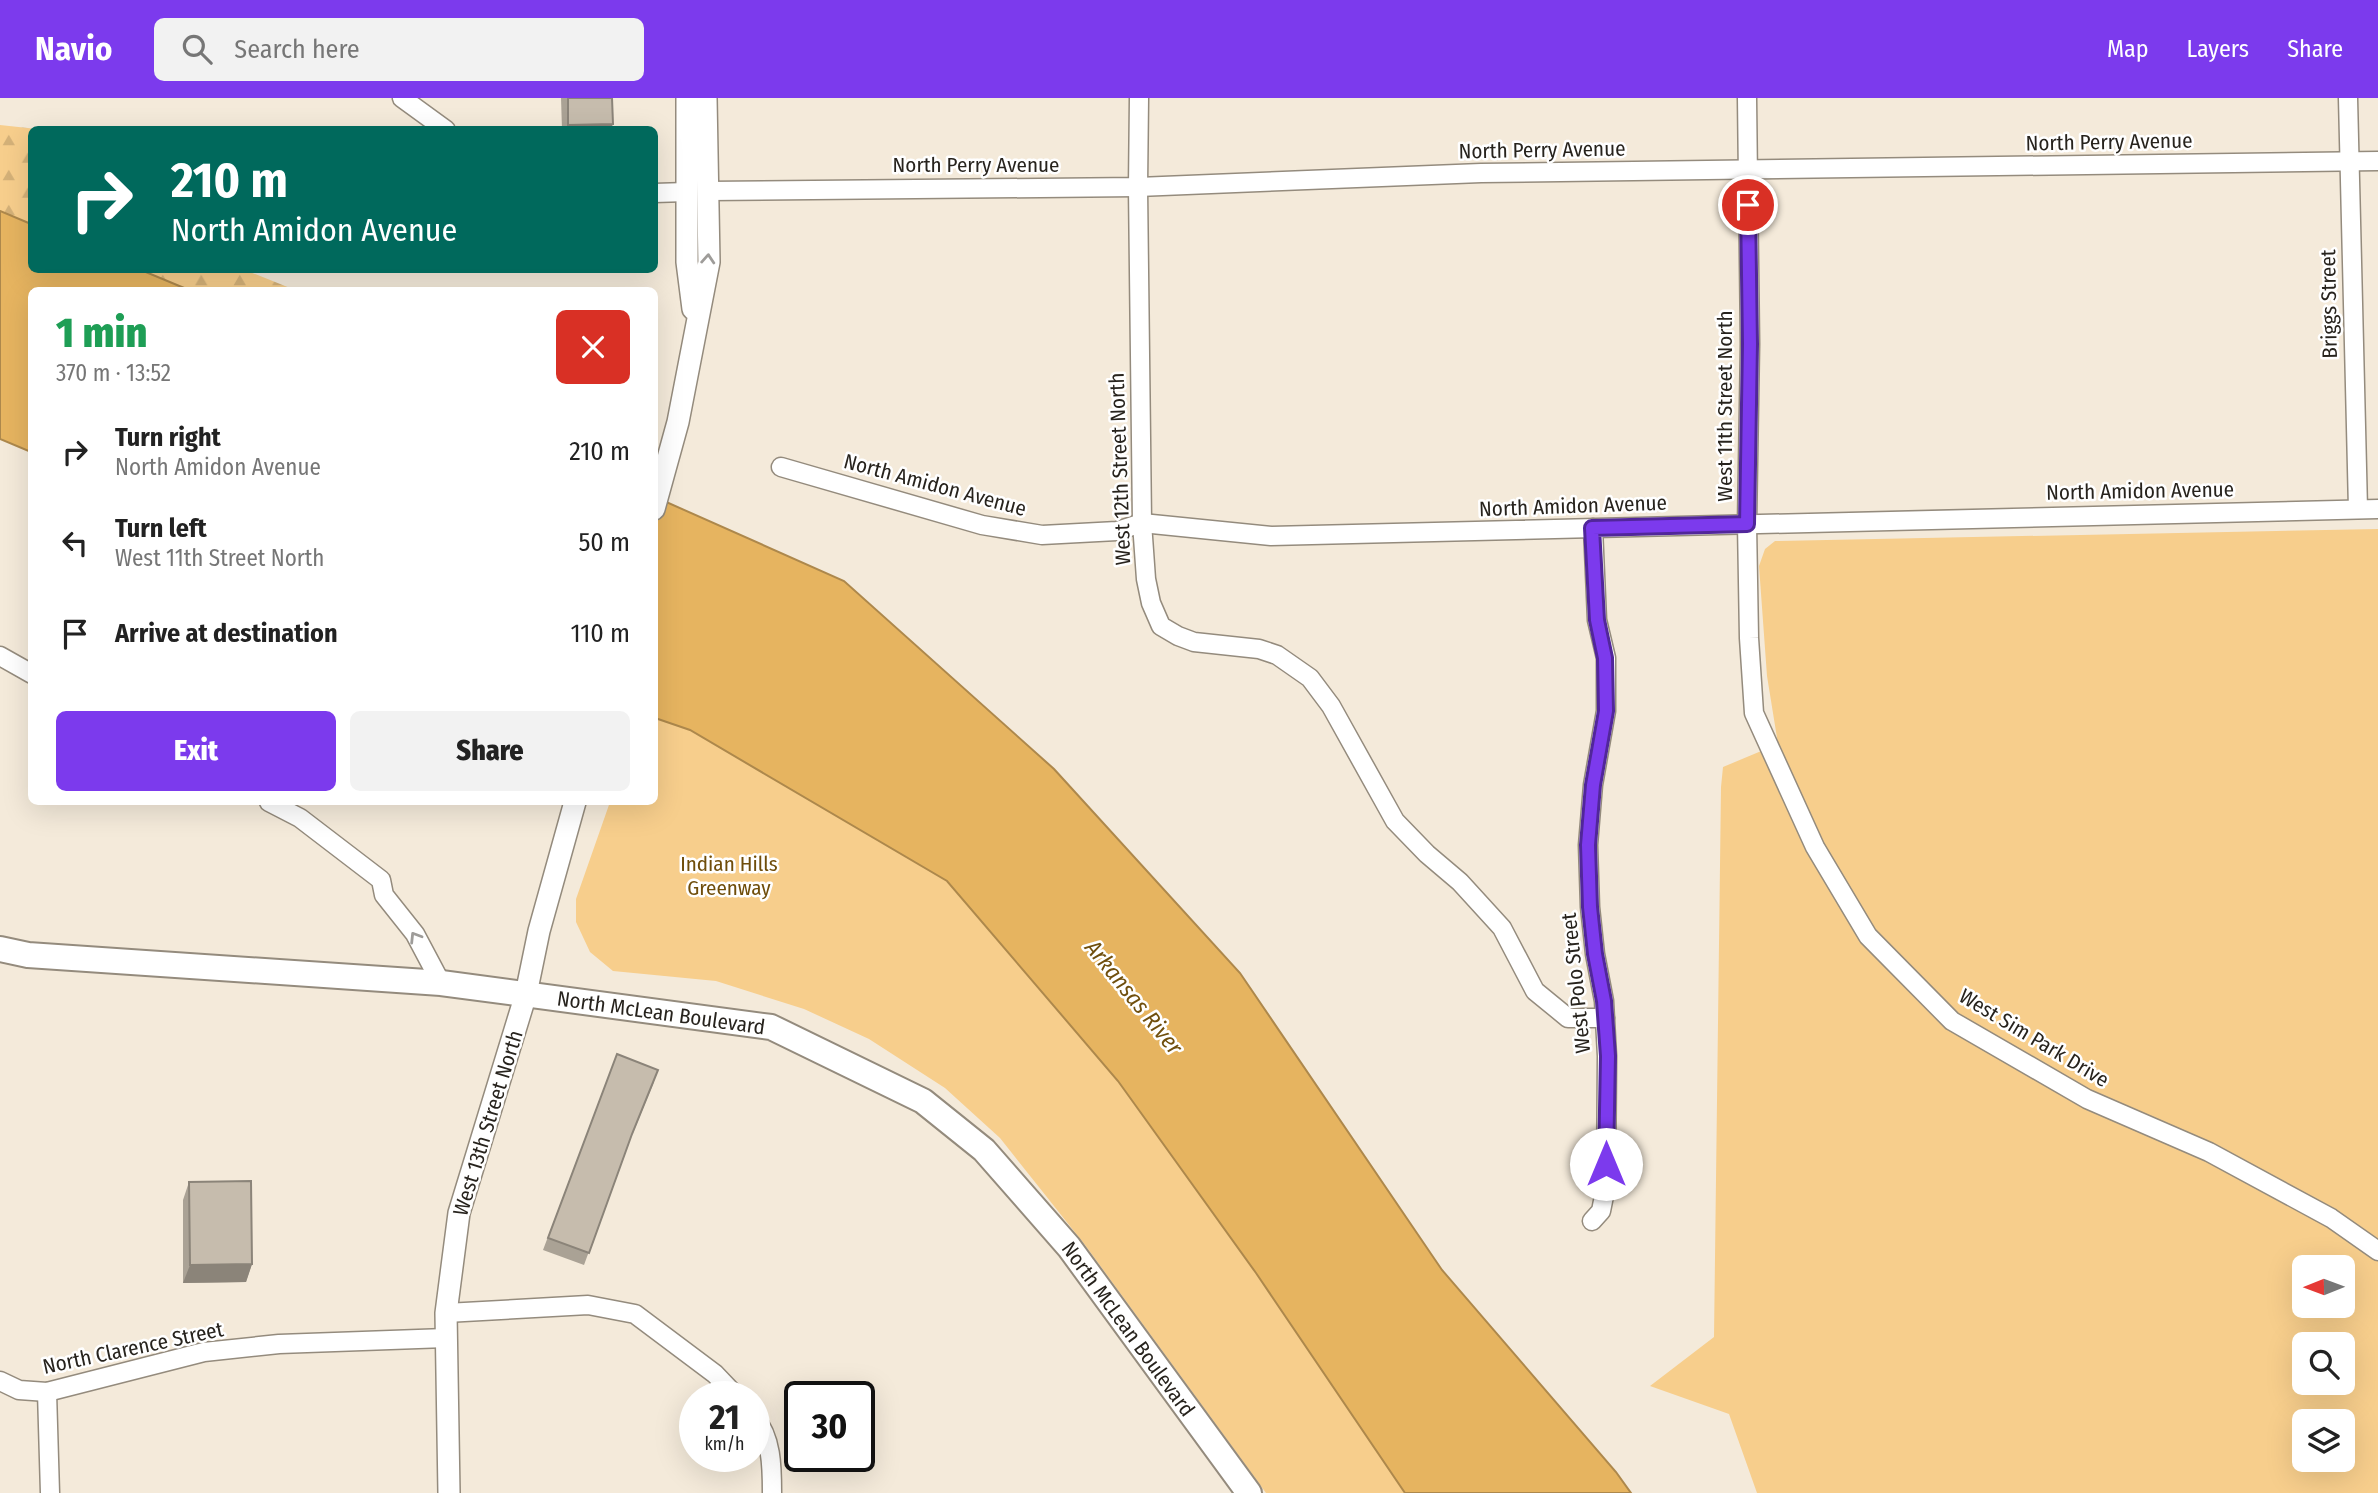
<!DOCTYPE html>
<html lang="en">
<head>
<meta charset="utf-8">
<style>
	body { margin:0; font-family:"Fira Sans Condensed",sans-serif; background:#f2f2f2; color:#222; height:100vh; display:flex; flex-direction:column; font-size:26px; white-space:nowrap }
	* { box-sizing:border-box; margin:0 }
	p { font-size:23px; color:#767676 }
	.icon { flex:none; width:38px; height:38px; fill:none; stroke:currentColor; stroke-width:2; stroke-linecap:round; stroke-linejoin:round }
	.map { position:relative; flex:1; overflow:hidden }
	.sheet { position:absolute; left:28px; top:189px; width:630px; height:518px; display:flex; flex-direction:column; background:#fff; border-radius:10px; box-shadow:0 7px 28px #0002 }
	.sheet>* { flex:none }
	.guide { position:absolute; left:28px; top:28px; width:630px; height:147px; border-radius:10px; box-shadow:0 7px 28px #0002; background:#00695c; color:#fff; overflow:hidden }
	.needle { width:46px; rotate:269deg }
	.tools { position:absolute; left:2292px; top:1157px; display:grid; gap:14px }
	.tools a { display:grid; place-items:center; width:63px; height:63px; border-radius:10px; background:#fff; box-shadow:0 7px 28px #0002; font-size:35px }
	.speed { position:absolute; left:679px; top:1283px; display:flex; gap:14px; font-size:35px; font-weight:700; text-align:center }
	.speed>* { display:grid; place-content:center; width:91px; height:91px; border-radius:50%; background:#fff; box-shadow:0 7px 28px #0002; line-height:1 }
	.speed small { font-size:18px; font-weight:400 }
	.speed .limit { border:4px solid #111; border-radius:10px; background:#fff; color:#111 }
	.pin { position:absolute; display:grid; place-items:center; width:60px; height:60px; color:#fff; margin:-30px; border:4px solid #fff; border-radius:50%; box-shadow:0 2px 7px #0007 }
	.me { position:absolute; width:77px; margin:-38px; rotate:0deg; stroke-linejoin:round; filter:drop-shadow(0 0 5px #0008) }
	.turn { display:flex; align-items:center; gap:24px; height:147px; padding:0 28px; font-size:32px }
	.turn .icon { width:91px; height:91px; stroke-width:2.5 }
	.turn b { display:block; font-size:49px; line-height:60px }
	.round { display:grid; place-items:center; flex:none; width:74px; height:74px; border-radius:10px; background:#f2f2f2 }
	.headline { display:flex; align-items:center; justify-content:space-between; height:119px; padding:0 28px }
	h1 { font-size:42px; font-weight:800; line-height:52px; color:#1e9e55 }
	.button { display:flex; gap:14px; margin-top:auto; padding:14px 28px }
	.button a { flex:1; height:80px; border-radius:10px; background:#7c3aed; color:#fff; font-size:28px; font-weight:800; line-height:80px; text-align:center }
	.button a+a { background:#f2f2f2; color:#222 }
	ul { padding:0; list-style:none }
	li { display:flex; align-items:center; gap:21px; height:91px; padding:0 28px }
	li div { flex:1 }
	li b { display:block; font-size:26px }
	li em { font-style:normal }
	header { display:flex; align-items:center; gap:42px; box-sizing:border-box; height:98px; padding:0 35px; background:#7c3aed; color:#fff }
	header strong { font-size:33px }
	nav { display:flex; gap:38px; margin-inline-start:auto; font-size:24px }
	.search { width:490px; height:63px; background:#f2f2f2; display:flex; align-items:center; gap:18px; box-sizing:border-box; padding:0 24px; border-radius:10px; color:#767676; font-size:26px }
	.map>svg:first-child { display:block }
	.green { fill:#f7ce8c; fill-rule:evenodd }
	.forest { fill:url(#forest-firs) }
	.water { fill:#e6b460; stroke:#ad884c; stroke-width:2 }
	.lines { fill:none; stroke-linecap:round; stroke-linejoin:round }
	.minor-casing { stroke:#948b7d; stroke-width:21 }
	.tertiary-casing { stroke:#948b7d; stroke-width:24 }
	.secondary-casing { stroke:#948b7d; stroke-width:28 }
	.minor { stroke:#fff; stroke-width:18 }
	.tertiary { stroke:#fff; stroke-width:21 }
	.secondary { stroke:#fff; stroke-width:24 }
	.wall { fill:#aaa295 }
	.shaded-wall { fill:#8b8479 }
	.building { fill:#c6bcad; stroke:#8b8479; stroke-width:2 }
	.oneway { stroke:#9e9c99 }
	.route-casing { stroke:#51269a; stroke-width:18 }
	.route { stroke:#7c3aed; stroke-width:12 }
	.labels { text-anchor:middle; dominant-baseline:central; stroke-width:5; stroke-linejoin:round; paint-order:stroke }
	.street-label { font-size:21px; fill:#27231d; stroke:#fff }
	.park-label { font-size:21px; fill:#6f4d0a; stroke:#fff }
	.water-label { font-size:23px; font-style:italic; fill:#704f0d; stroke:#fff }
</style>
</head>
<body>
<header>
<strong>Navio</strong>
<div class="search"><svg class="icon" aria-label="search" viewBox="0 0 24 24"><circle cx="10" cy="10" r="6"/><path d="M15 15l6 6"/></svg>Search here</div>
<nav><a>Map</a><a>Layers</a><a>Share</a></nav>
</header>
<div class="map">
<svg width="2378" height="1395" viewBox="0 0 2378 1395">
	<defs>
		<pattern id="forest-firs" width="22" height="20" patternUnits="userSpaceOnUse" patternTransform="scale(1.75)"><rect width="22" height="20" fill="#f7ce8c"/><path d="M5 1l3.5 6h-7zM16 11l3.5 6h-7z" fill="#d4b178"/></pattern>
	</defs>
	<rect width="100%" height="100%" fill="#f4eada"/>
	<g class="green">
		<path d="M2378,431V1395H1757L1729,1316L1650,1288L1714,1239L1721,689L1723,669L1778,646L1767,578L1759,468L1765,451L1775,443ZM2305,1169H2343V1208H2305ZM2305,1246H2343V1284H2305ZM2305,1323H2343V1362H2305Z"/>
		<path d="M655,620L690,632L947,783L1118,983L1256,1175L1405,1395H1266L1085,1147L1000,1040L945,990L869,941L804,911L716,883L613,873L590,854L576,824V801L610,704H654Z"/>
	</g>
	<g class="forest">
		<path d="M0,27L37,31L32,32L31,126L0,113Z"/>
		<path d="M141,172H245L295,192H189Z"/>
	</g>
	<g class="water">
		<path d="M0,113L31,126L32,172H141L189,192H32L31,354L0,341Z"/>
		<path d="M655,399L844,483L1054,671L1240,875L1442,1172L1616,1374L1631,1395H1405L1256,1175L1118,983L947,783L690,632L655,620Z"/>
	</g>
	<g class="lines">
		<g class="minor-casing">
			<g id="minor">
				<path d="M402,0L446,32"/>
				<path d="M1139,0L1138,89L1142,425L1146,481L1151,505L1161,528L1178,538L1194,544L1259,551L1277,557L1310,580L1331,608L1395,723L1427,756L1460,784L1502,830L1535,893L1568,920H1605"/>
				<path d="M1747,0L1750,246L1747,426L1749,540L1754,615L1815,749L1868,838L1952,923L2087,1001L2209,1054L2331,1120L2378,1153"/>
				<path d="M2348,0L2358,411"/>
				<path d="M708,93L1138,89L1481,75L2378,63"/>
				<path d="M654,95L687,94"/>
				<path d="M781,369L982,427L1042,437L1117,433L1142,425L1271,438L2378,411"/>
				<path d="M0,558L32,576"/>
				<path d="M269,704L300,720L381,782L384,797L415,836L441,885"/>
				<path d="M1592,1123L1601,1113L1606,1088L1607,958L1604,903L1595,856L1590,809L1588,747L1593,687L1606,613V560L1597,522L1593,430"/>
				<path d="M446,1215L588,1207L635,1216L715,1276L736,1298"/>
				<path d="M0,1283L19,1292L47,1294L204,1254L279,1246L446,1240"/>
				<path d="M47,1294L50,1395"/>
				<path d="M754,1319C772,1339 772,1369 772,1395"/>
			</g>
		</g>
		<g class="tertiary-casing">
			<g id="tertiary">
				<path d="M687,0V164L693,211"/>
				<path d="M654,411L678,324L709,164L706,0"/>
				<path d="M449,1395L446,1215L459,1115L526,896L539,833L575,704"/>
			</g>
		</g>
		<g class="secondary-casing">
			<path id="secondary" d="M0,851L28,857L441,885L771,929L923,1003L984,1052L1069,1149L1249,1395"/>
		</g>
		<use href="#minor" class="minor"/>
		<use href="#tertiary" class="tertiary"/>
		<use href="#secondary" class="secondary"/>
	</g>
	<g class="wall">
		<path d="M561,0H612L613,26L610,32H562Z"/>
		<path d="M617,956L654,984L628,1047L584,1167L543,1152Z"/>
		<path d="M189,1084L252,1166L246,1184L183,1185V1102Z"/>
	</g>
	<g class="shaded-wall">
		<path d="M613,26L610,32H567L568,27Z"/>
		<path d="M252,1166L246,1184L183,1185L190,1167Z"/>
	</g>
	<g class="building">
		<path d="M568,0H612L613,26L568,27Z"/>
		<path d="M617,956L658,972L632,1036L589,1155L548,1140Z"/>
		<path d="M251,1083L252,1166L190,1167L189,1084Z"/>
	</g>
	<defs><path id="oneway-chevron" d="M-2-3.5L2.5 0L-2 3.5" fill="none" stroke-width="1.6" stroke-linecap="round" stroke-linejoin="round" transform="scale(1.75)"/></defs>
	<g class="oneway">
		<use href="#oneway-chevron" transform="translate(708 161) rotate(-86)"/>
		<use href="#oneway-chevron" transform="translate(415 839) rotate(-122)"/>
	</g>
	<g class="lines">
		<g class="route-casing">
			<path id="route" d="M1606,1066L1608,958L1604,903L1595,856L1590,809L1588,747L1593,687L1606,613L1605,560L1597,522L1592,430L1747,426L1750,246L1748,107"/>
		</g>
		<use href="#route" class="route"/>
	</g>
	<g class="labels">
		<g class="street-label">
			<text transform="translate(2109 44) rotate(-1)">North Perry Avenue</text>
			<text transform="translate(1542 52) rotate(-1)">North Perry Avenue</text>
			<text x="976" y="67">North Perry Avenue</text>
			<text transform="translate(2329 206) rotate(-91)">Briggs Street</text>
			<text transform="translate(1725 308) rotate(-90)">West 11th Street North</text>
			<text transform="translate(1120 371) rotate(-92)">West 12th Street North</text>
			<text transform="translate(935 387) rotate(15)">North Amidon Avenue</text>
			<text transform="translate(2140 393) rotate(-1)">North Amidon Avenue</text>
			<text transform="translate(1573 408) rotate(-2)">North Amidon Avenue</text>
			<text transform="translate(1576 885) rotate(-96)">West Polo Street</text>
			<text transform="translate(661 915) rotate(8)">North McLean Boulevard</text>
			<text transform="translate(2034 940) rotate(31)">West Sim Park Drive</text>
			<text transform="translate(488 1025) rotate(-73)">West 13th Street North</text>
			<text transform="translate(1128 1231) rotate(54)">North McLean Boulevard</text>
			<text transform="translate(133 1250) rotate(-12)">North Clarence Street</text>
		</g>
		<g class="park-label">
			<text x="729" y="766">Indian Hills<tspan x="729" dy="24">Greenway</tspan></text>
		</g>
		<g class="water-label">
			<text transform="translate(1134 899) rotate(51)">Arkansas River</text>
		</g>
	</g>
</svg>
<div class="tools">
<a><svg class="needle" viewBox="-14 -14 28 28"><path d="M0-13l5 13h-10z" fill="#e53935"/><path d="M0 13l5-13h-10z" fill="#767676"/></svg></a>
<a><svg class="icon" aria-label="search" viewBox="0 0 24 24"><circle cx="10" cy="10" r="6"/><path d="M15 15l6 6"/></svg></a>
<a><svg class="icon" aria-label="layers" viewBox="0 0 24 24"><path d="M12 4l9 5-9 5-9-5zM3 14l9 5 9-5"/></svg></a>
</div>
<div class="speed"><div>21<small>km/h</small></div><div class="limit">30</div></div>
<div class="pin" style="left:1748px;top:107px;background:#d93025"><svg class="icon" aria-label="arrive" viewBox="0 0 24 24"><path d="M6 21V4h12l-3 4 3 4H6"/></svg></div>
<svg class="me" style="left:1606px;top:1066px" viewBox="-20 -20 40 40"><circle r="19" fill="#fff"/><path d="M0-13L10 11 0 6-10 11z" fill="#7c3aed"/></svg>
<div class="guide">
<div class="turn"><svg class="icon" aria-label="right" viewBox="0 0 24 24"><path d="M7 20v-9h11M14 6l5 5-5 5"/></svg><div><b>210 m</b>North Amidon Avenue</div></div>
</div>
<section class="sheet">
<div class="headline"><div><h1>1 min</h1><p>370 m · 13:52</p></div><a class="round" style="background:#d93025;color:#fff"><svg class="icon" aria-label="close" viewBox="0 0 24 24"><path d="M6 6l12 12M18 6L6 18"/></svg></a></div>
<ul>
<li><svg class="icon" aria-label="right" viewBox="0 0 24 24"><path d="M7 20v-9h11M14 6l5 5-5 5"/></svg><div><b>Turn right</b><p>North Amidon Avenue</p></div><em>210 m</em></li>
<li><svg class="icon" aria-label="left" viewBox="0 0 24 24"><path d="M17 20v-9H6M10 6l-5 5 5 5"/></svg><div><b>Turn left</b><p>West 11th Street North</p></div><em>50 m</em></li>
<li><svg class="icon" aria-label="arrive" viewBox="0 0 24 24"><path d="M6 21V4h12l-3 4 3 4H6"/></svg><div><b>Arrive at destination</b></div><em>110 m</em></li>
</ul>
<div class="button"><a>Exit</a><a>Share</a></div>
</section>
</div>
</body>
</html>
